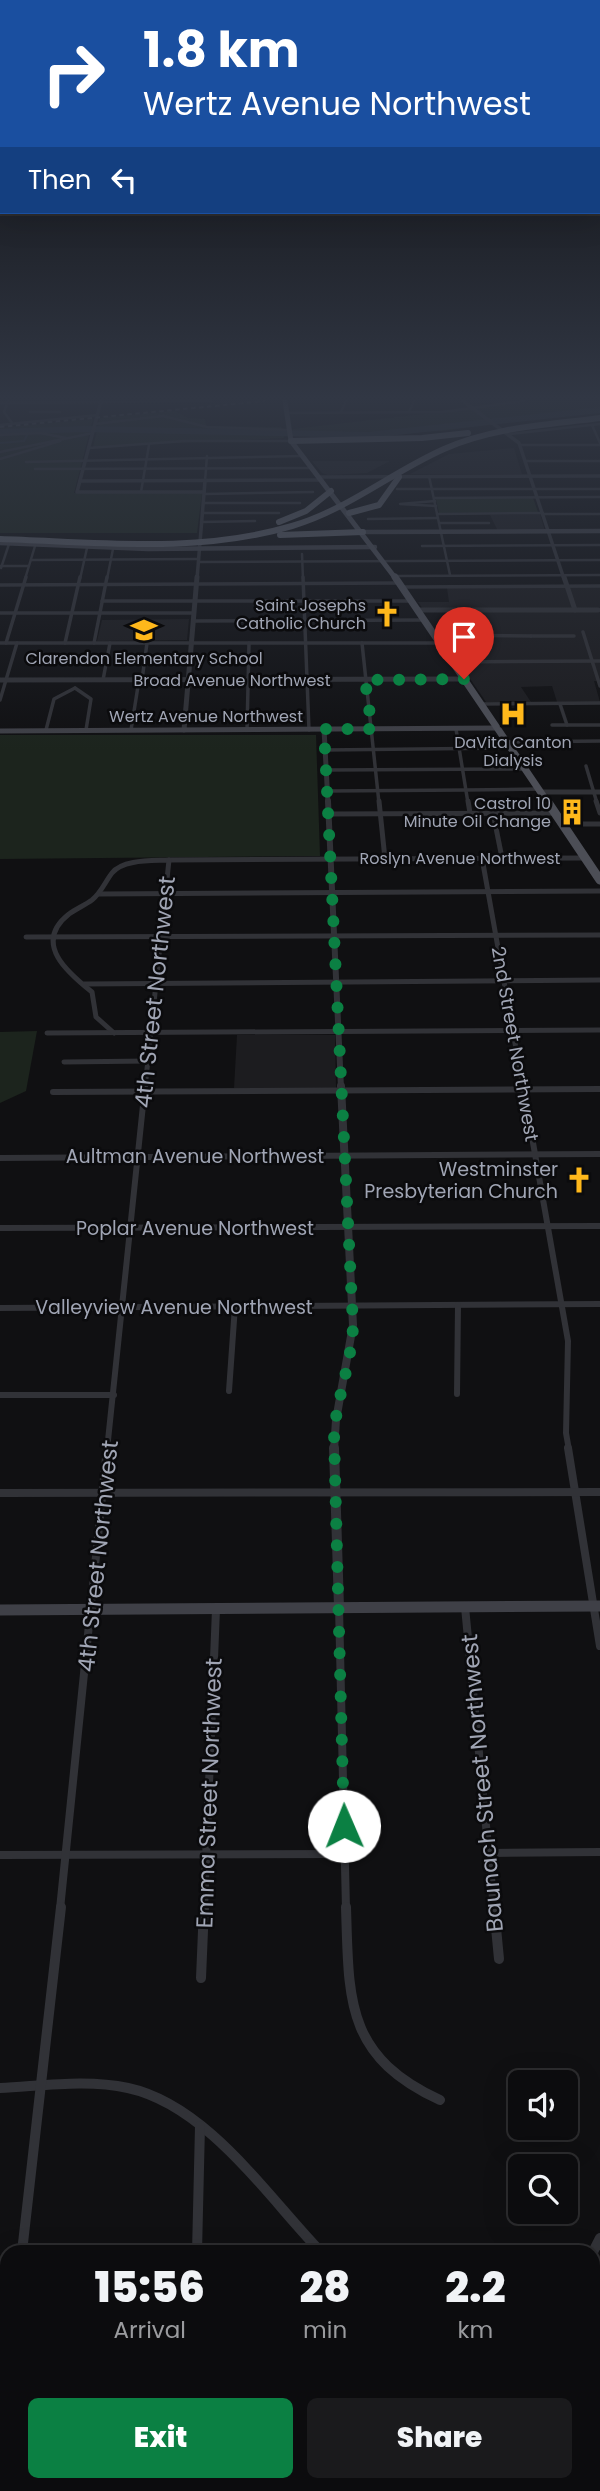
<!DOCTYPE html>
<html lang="en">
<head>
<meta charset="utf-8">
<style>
	body { margin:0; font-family:Poppins,sans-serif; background:#1a1a1c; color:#f1f3f6; height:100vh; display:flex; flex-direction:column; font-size:26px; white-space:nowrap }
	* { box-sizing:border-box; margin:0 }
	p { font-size:23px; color:#9a9b9e }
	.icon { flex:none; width:38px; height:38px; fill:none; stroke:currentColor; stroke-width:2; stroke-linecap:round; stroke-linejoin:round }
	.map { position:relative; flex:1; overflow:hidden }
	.details { position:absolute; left:0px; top:2245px; width:600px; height:247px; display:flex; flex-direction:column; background:#0c0c0e; border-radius:21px 21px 0 0; box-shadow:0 7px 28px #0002,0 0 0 2px #2c2c2e }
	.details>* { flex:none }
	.banner { position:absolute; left:0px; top:0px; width:600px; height:214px; box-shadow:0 7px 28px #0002,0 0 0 2px #2c2c2e; background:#1a4fa0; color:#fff; overflow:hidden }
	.fabs { position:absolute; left:508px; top:2070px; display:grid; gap:14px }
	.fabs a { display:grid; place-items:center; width:70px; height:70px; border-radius:10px; background:#0c0c0e; box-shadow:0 7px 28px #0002,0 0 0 2px #2c2c2e; font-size:35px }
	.pin { position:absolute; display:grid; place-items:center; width:60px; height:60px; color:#fff; margin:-72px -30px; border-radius:50% 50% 50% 0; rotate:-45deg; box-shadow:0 0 7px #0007 }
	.pin .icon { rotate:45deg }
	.me { position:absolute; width:77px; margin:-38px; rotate:359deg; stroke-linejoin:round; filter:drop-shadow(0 0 5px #0008) }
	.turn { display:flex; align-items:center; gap:24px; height:147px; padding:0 28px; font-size:32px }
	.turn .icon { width:91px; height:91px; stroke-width:2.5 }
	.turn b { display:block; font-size:49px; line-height:60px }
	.then { display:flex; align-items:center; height:66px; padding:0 28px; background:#0003; gap:14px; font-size:26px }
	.eta { display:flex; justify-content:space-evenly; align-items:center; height:119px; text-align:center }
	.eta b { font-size:42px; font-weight:800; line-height:49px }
	.button { display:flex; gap:14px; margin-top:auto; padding:14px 28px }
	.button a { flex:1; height:80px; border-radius:10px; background:#0b8043; color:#fff; font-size:28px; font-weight:800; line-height:80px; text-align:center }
	.button a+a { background:#1a1a1c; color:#f1f3f6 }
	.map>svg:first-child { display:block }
	.built { fill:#1c1c1f }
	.green { fill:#1c241d }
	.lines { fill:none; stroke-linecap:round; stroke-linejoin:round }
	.stream { stroke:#262e36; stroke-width:2 }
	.river { stroke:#262e36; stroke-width:6 }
	.pedestrian { stroke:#313237; stroke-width:3.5 }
	.minor-far5 { stroke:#313237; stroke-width:2.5 }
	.minor-far4 { stroke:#313237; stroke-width:3.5 }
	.minor-far3 { stroke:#313237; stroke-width:5 }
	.minor-far2 { stroke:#313237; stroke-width:6 }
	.minor-far1 { stroke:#313237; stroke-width:8 }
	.minor { stroke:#313237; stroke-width:10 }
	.tertiary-far4 { stroke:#313237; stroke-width:3.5 }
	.tertiary-far3 { stroke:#313237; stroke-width:5 }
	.tertiary-far2 { stroke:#313237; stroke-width:6 }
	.tertiary-far1 { stroke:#313237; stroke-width:8 }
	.tertiary { stroke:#313237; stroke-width:10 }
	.secondary-far2 { stroke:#3f4047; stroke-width:4.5 }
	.secondary-far1 { stroke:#3f4047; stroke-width:5 }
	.secondary { stroke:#3f4047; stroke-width:11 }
	.primary-far2 { stroke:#4c4e56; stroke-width:5 }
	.primary-far1 { stroke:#4c4e56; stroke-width:7 }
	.primary { stroke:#4c4e56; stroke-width:9 }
	.motorway { stroke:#5c5f68; stroke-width:6 }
	.rail { stroke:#484950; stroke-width:2; stroke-dasharray:4.5 3.5; stroke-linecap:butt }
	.route { stroke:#0b8043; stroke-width:12; stroke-dasharray:0 21.6 }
	.labels { text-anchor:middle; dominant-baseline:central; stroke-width:5; stroke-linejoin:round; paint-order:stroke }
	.far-poi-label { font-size:16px; fill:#a0a5b4; stroke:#0b0b0d; text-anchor:end }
	.far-street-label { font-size:16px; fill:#a0a5b4; stroke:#0b0b0d }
	.street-label { font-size:19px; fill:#a0a5b4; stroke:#0b0b0d }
	.poi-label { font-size:19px; fill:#a0a5b4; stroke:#0b0b0d; text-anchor:end }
	.near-street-label { font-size:23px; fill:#a0a5b4; stroke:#0b0b0d }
</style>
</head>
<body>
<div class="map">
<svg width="600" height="2491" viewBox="0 0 600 2491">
	<rect width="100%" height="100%" fill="#101012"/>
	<g class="built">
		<path d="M514,448L522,474H410L449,454Z"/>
		<path d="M312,461H390L367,473L328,475L322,473Z"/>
		<path d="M540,514L545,531H498L490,515Z"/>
		<path d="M600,587V681H594L600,702H557L552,686L521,687L531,702H486L442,638L470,636L468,625H475L472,609H423L418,602H449L447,588Z"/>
		<path d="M189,619L187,640L97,641L102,620Z"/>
		<path d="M237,1035H335L336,1088H234Z"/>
	</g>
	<g class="green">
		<path d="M536,401H600V409L443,431L294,435L293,429Z"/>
		<path d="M175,411L188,418L205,419L206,426L281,427L284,438L93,447L100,418Z"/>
		<path d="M93,419L74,493H202L197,533H0V428Z"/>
		<path d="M533,498L538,512L439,513L436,499Z"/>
		<path d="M0,735H316L320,856L0,859Z"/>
		<path d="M37,1031L26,1091L0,1103V1032Z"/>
	</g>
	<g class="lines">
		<g class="stream">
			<path d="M29,432L31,430"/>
			<path d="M0,443L24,441L27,435"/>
		</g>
		<path class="river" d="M0,432L84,429L369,435L600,410"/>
		<path class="pedestrian" d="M531,636H574"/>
		<g class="minor-far5">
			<path d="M8,401L4,412L12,423"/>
			<path d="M0,403L211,401"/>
			<path d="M30,412H60"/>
			<path d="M341,412L346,401"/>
			<path d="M409,412L414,401"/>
			<path d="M286,413L442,412L524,401"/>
			<path d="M95,424L163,416L207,427L288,430"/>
			<path d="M0,425L98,415"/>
			<path d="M592,425L600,443"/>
			<path d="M510,434L600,424"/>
			<path d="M0,435L40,433L66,438"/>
			<path d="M520,445H600"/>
			<path d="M89,448L184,441H291"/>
			<path d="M0,452L93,433"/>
			<path d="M0,459L60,441"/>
			<path d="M525,461H600"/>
			<path d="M26,462L302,456"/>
			<path d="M35,469L312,468"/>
			<path d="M429,476L450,575"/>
			<path d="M205,481L207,456"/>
			<path d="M397,489H600"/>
			<path d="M141,492L149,445"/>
			<path d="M204,494L313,492"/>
			<path d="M434,498L600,497"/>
			<path d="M435,501L400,504L436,506"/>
			<path d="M203,503H300"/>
			<path d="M202,513H279"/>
			<path d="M437,514L543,513"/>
			<path d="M543,514H600"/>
			<path d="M368,519L438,518"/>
			<path d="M201,522L255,521"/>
			<path d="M439,523H489"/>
			<path d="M422,546L600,545"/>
			<path d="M302,554L303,579"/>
			<path d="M31,560L199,559"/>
			<path d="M199,562L600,560"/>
			<path d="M0,566H29"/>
			<path d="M1,568L9,544"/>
			<path d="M394,576L600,575"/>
			<path d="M25,579L35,546"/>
			<path d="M80,579L87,548"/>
			<path d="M107,579L113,549"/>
		</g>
		<g class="minor-far4">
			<path d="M303,577L309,730"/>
			<path d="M0,585L399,583"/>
			<path d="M402,587L600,586"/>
			<path d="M102,601H411"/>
			<path d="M0,613H194"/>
			<path d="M194,621L424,620"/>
			<path d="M583,632L600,686"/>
			<path d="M434,635L531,636"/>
			<path d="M0,643H439"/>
			<path d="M6,643L26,577"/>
			<path d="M65,643L80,577"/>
			<path d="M94,643L107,577"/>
			<path d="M362,643L379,803"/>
			<path d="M452,662L600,661"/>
			<path d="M103,680L110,643"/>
			<path d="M142,680L147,643"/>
			<path d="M75,688L91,699L86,730"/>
			<path d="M0,700L17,643"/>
			<path d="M481,704L600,703"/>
			<path d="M560,704L567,725"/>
			<path d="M552,725H600"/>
			<path d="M456,729L468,803"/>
			<path d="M46,730L54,699L75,688"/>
			<path d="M131,730L139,680"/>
			<path d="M247,730L249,643"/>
			<path d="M506,742L600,741"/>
			<path d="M325,750L511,748"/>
			<path d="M586,766L597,803"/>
			<path d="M326,770L524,769"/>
			<path d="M466,790L539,789"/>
			<path d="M327,791L466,790"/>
		</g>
		<g class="minor-far3">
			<path d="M379,801L385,859"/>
			<path d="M468,801L470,813"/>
			<path d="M596,801L600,813"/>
			<path d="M493,813L502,858"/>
			<path d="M328,814L554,813"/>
			<path d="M562,824H600"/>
			<path d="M482,858L523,1088"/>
			<path d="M99,894L600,891"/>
			<path d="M26,937L600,935"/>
			<path d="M84,984L600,980"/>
			<path d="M47,1033L600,1030"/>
			<path d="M114,1033L96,1017L92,992C68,973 32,943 69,914C76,909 85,905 92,900C101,893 105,882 112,873C123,859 153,861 169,860L585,858"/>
			<path d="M64,1062L148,1061"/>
			<path d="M145,1088L169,860"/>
		</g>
		<g class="minor-far2">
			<path d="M523,1086L568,1341L566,1433L569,1450"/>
			<path d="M53,1092L600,1089"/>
			<path d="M0,1158L600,1154"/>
			<path d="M0,1228L600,1226"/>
			<path d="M0,1308L600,1304"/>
			<path d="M229,1391L235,1306"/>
			<path d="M457,1394L458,1305"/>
			<path d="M0,1395H114"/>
			<path d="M107,1450L145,1086"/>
		</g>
		<g class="minor-far1">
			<path d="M568,1448L600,1646"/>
			<path d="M0,1493L600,1492"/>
			<path d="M339,1607L346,1909"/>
			<path d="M465,1607L494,1909"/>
			<path d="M489,1853L600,1852"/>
			<path d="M0,1855L345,1854"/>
			<path d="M60,1909L107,1448"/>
			<path d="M204,1909L216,1609"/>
		</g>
		<g class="minor">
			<path d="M346,1907C349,2000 345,2056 440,2100"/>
			<path d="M494,1907L499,1959"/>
			<path d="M201,1978L204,1907"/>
			<path d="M0,2088C42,2086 87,2079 128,2088C207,2105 267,2196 321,2252"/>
			<path d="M22,2252L61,1907"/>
			<path d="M197,2252L200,2126"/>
			<path d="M593,2252L600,2238"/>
			<path d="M0,2452L7,2389"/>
			<path d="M236,2485L239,2491"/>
		</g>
		<g class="tertiary-far4">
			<path d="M101,401L77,492H204"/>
			<path d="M463,401L519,443L564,579"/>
			<path d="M319,477L600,476"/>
			<path d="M80,481L322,480"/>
			<path d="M197,579L205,481"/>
		</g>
		<g class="tertiary-far3">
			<path d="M564,577L575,610"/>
			<path d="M418,610H598"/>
			<path d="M0,680L464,679"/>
			<path d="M324,729L328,803"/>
			<path d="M184,730L197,577"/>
			<path d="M541,792H600"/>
		</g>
		<path class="tertiary-far2" d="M328,801L341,1088"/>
		<path class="tertiary-far1" d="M334,1450L336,1420L353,1325L341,1086"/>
		<path class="tertiary" d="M334,1448L339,1607"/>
		<g class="secondary-far2">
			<path d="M363,532L600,531"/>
			<path d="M0,543L148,549L375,547"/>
		</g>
		<path class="secondary-far1" d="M0,731L497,728"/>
		<path class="secondary" d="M0,1610L600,1606"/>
		<path class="primary-far2" d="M285,401L291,441L396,579"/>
		<path class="primary-far1" d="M395,577L548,803"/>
		<path class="primary" d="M547,801L600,880"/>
		<g class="motorway">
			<path d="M291,441L422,438L468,433"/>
			<path d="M349,513L379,505L399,477"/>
			<path d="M279,522L306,511L331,491"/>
			<path d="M280,535L363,532"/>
			<path d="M0,539C97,542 197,554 292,526C347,510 392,472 444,449C493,427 547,425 600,418"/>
		</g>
		<path class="rail" d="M0,427L265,401"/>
	</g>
	<linearGradient id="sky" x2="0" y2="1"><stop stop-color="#09090a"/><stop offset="0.53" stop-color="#313744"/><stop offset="1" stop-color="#313744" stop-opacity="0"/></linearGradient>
	<rect width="600" height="750" fill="url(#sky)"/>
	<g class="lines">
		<path class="route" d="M344,1826L334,1434C337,1396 352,1362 353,1325L324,729H372L365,680L464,679"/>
	</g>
	<defs>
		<g id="church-bare" transform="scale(2.1)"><path d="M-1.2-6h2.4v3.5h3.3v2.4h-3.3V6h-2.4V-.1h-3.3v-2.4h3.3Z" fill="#ffb81b" stroke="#0b0b0d" stroke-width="2.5" paint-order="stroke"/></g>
		<g id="school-bare" transform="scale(2.1)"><path d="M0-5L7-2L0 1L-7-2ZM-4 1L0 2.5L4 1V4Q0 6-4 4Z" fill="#ffb81b" stroke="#0b0b0d" stroke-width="2.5" paint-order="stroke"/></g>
		<g id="hospital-bare" transform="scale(2.1)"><path d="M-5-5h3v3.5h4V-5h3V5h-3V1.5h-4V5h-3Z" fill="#ffb81b" stroke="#0b0b0d" stroke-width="2.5" paint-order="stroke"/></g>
		<g id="building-bare" transform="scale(2.1)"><path d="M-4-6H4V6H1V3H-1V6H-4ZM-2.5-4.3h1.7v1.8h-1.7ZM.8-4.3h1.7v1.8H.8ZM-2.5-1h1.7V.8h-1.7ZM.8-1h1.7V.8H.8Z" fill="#ffb81b" stroke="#0b0b0d" stroke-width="2.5" paint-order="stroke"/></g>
	</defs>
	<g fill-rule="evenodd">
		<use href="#church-bare" x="387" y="614"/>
		<use href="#school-bare" x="144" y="630"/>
		<use href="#hospital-bare" x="513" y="714"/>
		<use href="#building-bare" x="572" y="812"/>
		<use href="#church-bare" x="579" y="1180"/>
	</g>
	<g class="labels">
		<g class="far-poi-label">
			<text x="366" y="605">Saint Josephs<tspan x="366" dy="18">Catholic Church</tspan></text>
			<text x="144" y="658" text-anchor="middle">Clarendon Elementary School</text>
			<text x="513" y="742" text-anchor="middle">DaVita Canton<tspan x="513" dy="18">Dialysis</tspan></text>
			<text x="551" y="803">Castrol 10<tspan x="551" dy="18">Minute Oil Change</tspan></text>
		</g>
		<g class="far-street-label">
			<text x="232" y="680">Broad Avenue Northwest</text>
			<text x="206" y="716">Wertz Avenue Northwest</text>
			<text x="460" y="858">Roslyn Avenue Northwest</text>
		</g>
		<g class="street-label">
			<text transform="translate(515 1044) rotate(80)">2nd Street Northwest</text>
			<text x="195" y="1156">Aultman Avenue Northwest</text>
			<text x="195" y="1228">Poplar Avenue Northwest</text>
			<text x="174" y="1307">Valleyview Avenue Northwest</text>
		</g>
		<g class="poi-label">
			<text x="558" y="1169">Westminster<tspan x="558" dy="22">Presbyterian Church</tspan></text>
		</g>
		<g class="near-street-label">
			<text transform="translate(155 992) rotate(-84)">4th Street Northwest</text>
			<text transform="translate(98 1556) rotate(-84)">4th Street Northwest</text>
			<text transform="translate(482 1783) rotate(-95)">Baunach Street Northwest</text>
			<text transform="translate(209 1793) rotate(-88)">Emma Street Northwest</text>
		</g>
	</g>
</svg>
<div class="fabs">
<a><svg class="icon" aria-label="sound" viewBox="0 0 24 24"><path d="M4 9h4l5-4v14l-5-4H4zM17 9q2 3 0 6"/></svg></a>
<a><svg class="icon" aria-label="search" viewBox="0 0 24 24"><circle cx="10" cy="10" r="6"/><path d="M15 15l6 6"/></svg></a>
</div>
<div class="pin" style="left:464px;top:679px;background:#d93025"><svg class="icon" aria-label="arrive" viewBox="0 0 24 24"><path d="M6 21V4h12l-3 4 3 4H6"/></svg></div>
<svg class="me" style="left:344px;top:1826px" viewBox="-20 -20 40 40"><circle r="19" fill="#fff"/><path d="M0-13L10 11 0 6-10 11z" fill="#0b8043"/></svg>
<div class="banner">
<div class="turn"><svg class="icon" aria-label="right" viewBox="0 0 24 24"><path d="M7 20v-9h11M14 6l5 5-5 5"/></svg><div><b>1.8 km</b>Wertz Avenue Northwest</div></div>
<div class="then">Then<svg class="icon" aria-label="left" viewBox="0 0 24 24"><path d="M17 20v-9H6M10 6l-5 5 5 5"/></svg></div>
</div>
<section class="details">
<div class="eta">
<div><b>15:56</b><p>Arrival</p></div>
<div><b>28</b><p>min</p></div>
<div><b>2.2</b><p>km</p></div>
</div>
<div class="button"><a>Exit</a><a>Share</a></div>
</section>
</div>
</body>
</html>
